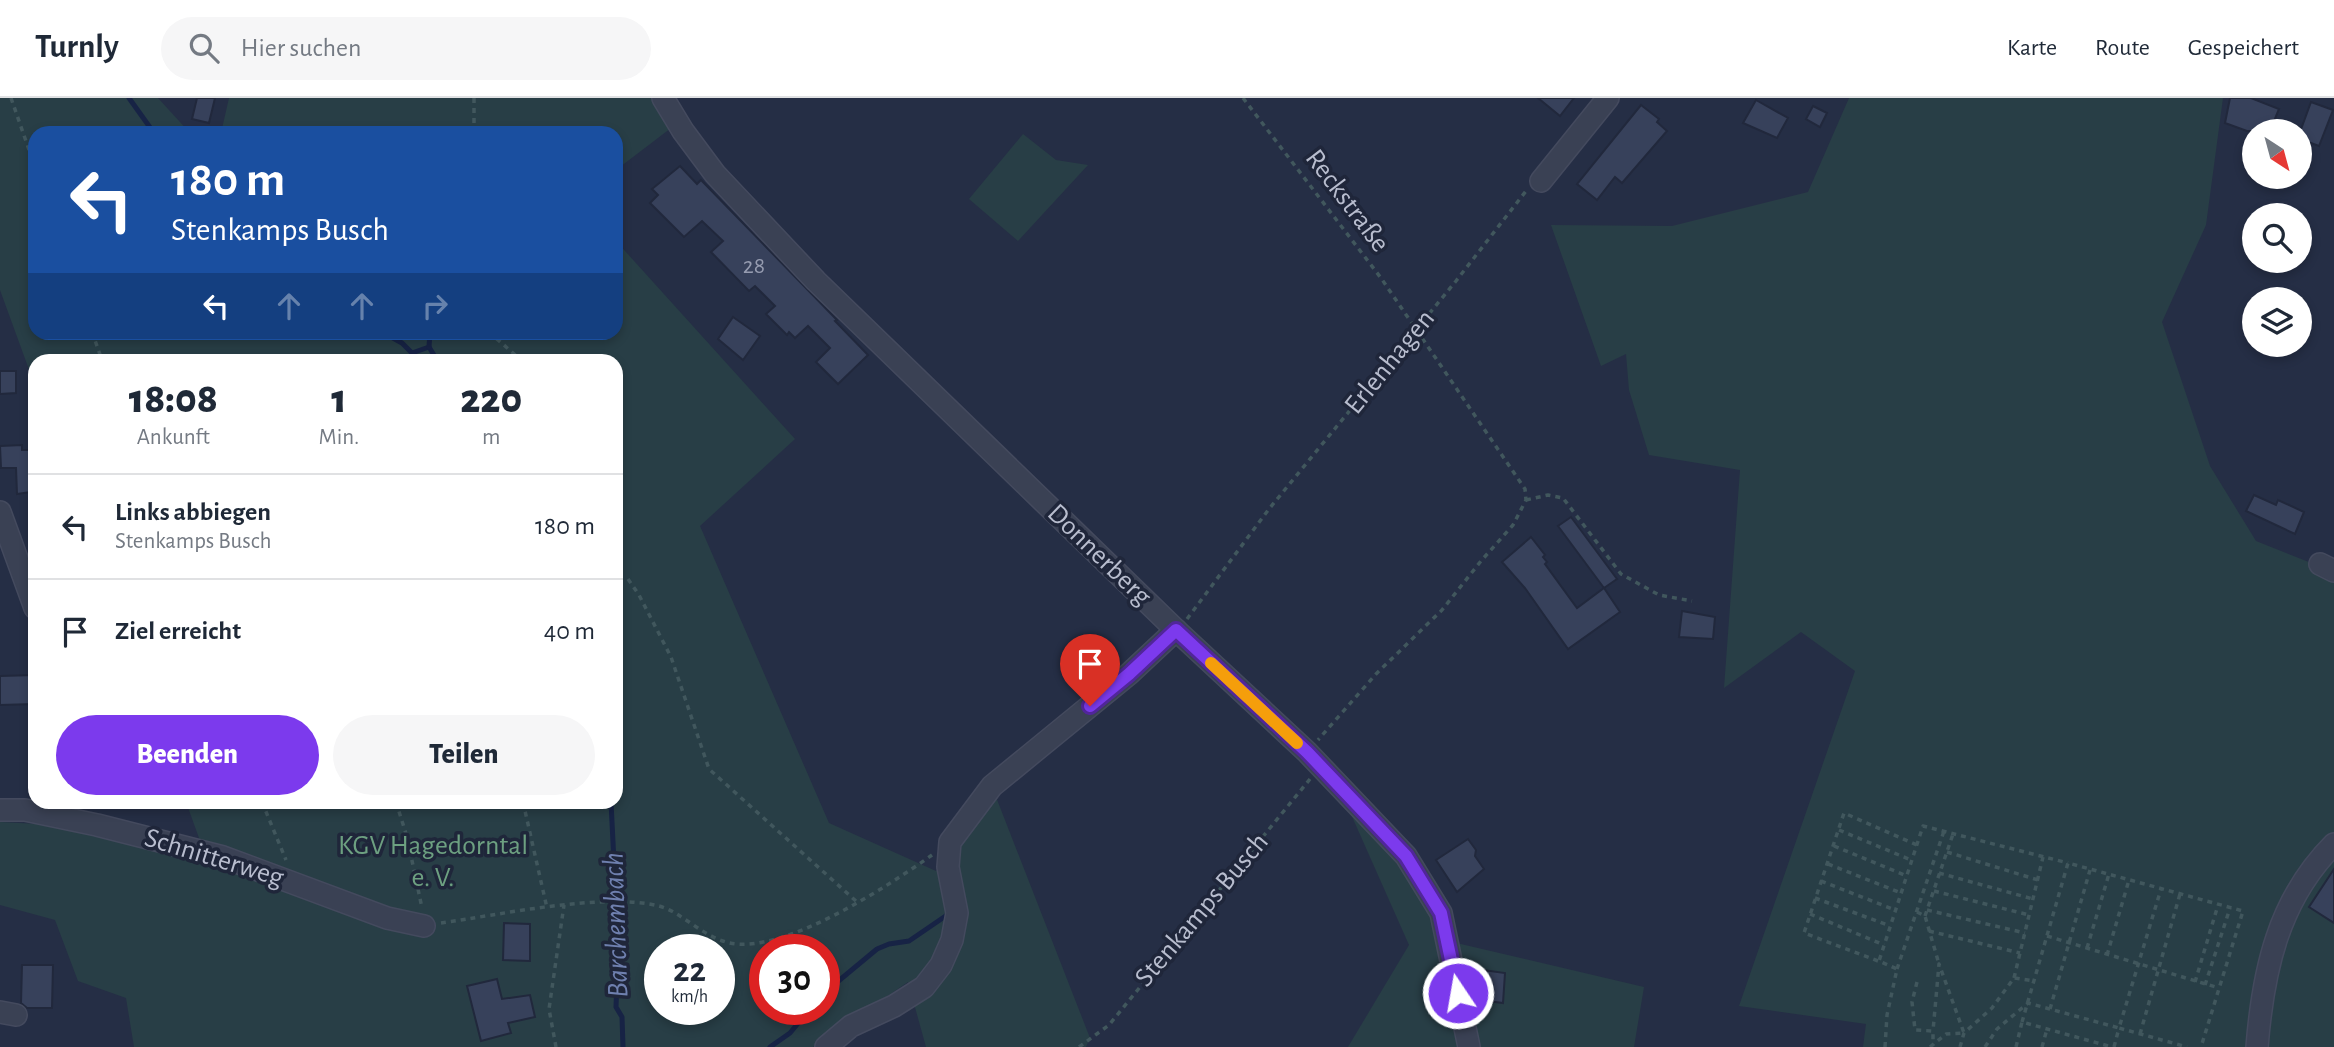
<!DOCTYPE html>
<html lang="de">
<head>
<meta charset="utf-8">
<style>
	body { margin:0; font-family:"Alegreya Sans",sans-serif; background:#f6f6f7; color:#1f2937; height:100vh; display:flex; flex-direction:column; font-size:26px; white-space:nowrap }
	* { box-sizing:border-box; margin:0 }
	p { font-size:23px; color:#747a83 }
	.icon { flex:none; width:38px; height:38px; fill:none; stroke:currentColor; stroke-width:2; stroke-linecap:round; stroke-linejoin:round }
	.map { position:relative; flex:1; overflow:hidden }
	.panel { position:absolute; left:28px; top:256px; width:595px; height:455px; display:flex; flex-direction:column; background:#fff; border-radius:21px; box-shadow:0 4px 10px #0003 }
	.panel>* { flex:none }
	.hud { position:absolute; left:28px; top:28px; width:595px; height:214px; border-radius:21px; box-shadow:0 4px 10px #0003; background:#1a4fa0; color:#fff; overflow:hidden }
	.needle { width:46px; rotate:144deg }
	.buttons { position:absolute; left:2242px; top:21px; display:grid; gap:14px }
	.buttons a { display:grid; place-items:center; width:70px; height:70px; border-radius:50%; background:#fff; box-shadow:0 4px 10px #0003; font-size:35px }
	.speed { position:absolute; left:644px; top:836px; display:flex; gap:14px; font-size:35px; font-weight:700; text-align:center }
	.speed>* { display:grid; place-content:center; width:91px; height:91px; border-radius:50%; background:#fff; box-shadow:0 4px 10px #0003; line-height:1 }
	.speed small { font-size:18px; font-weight:400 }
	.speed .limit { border:10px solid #d22; background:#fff; color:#111 }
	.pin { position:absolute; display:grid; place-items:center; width:60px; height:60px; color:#fff; margin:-72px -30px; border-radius:50% 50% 50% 0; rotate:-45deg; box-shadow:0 0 7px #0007 }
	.pin .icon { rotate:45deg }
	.me { position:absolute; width:77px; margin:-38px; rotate:348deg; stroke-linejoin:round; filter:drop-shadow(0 0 5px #0008) }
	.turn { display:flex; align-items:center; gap:24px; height:147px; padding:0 28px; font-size:32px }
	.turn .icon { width:91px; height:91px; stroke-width:2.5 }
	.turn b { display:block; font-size:49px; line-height:60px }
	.lanes { display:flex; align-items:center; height:66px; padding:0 28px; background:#0003; justify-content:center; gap:35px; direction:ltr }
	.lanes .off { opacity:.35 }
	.eta { display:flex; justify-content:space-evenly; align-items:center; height:119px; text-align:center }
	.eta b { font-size:42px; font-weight:800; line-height:49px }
	.action { display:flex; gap:14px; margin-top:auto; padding:14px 28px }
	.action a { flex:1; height:80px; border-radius:42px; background:#7c3aed; color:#fff; font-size:28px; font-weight:800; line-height:80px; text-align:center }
	.action a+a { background:#f6f6f7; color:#1f2937 }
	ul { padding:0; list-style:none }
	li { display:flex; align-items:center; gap:21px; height:105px; padding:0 28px; border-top:2px solid #e0e1e3 }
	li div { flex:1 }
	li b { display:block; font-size:26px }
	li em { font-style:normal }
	header { display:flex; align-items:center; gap:42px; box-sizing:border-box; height:98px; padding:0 35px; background:#fff; border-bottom:2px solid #e0e1e3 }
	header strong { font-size:33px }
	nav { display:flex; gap:38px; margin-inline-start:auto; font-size:24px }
	.search { width:490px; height:63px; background:#f6f6f7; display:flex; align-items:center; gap:18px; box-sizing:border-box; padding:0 24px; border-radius:38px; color:#747a83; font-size:26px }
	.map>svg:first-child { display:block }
	.green { fill:#283e46; fill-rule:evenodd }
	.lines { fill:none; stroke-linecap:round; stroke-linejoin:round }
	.stream { stroke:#172345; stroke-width:5 }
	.building { fill:#37415b; stroke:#21283c; stroke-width:2 }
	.minor-casing { stroke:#444a5e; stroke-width:24 }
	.path { stroke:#41575d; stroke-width:3.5; stroke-dasharray:5 5; stroke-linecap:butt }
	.minor { stroke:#3a4154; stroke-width:21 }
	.route-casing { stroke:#51269a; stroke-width:18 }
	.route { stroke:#7c3aed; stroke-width:12 }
	.slow { stroke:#f59e0b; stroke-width:12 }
	.labels { text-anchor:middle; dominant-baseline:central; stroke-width:7; stroke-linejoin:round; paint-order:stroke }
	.number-label { font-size:24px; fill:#969cb0 }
	.street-label { font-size:28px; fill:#b8bdce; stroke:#1f263a }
	.park-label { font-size:28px; fill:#6da081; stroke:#1f263a }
	.water-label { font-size:30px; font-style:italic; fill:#6f80af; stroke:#1f263a }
</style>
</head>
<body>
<header>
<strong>Turnly</strong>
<div class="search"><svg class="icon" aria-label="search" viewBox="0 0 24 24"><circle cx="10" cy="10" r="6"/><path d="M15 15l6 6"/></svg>Hier suchen</div>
<nav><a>Karte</a><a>Route</a><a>Gespeichert</a></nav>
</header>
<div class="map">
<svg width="2334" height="949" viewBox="0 0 2334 949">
	<rect width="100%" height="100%" fill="#252e45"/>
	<g class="green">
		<path d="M0,0H158L190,35H35V234H616V143L795,341L700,428L829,725L936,773L996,699L1090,940L1086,949H926L908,884L813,949H134L126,900L78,883L55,822L0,807V724L114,730L203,751L186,704H616V262H35V288L0,192ZM660,852H719V912H660ZM765,852H824V912H765Z"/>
		<path d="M229,0H657L675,27L616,72V35H221Z"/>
		<path d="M1849,0H2223L2206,127L2162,224L2210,368L2256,443L2334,474V949H1863L1866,926L1739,908L1855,573L1801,534L1724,590L1740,372L1649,357L1629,292L1626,256L1601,268L1551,127L1672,128L1808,94Z"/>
		<path d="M1023,36L1056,62L1088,67L1018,143L969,101Z"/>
		<path d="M1350,714L1400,764L1431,820L1459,949H1348L1409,847Z"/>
		<path d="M1448,843L1644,889L1634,949H1471Z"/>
	</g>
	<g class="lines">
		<g class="stream">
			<path d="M129,0L154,35"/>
			<path d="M382,234L402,245L412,255L429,249L437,262"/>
			<path d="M429,249L430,234"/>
			<path d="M611,704L617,825L613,844L618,856L616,909L622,919L623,949"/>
			<path d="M824,895L877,851L889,846L909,843L950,815"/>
			<path d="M770,949L790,935L809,912"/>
		</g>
	</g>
	<g class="building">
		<path d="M197,0H215L209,25L192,21Z"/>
		<path d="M1538,0H1574L1560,18Z"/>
		<path d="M2230,0H2251L2279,11L2270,33H2247L2225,25Z"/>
		<path d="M1756,2L1788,20L1777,40L1743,25Z"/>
		<path d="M2311,4L2333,12L2319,48L2300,41V34Z"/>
		<path d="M1641,7L1659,21L1657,24L1667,33L1622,85L1615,79L1597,102L1577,86Z"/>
		<path d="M1813,8L1827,15L1820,29L1806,21Z"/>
		<path d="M680,68L697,86L701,82L837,222L835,223L868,257L838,286L816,264L830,250L808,228L795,240L789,234L787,237L766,216L775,208L755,188L749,193L711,154L723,143L702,123L684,139L650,105L658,97L652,91Z"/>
		<path d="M733,219L760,238L743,262L718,241Z"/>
		<path d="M0,273H16V295L0,296Z"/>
		<path d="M22,347V352H35V374H32L31,394L17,396L16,370H1L0,348Z"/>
		<path d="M2254,397L2276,407L2278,402L2304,414L2295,436L2246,413Z"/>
		<path d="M1571,419L1617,481L1604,490L1558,428Z"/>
		<path d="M1531,439L1545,457L1543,459L1547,464L1545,466L1577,510L1604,490L1620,514L1568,551L1525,490L1502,464Z"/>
		<path d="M1682,513L1715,519L1713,541L1679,539Z"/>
		<path d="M35,577V606L0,607V578Z"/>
		<path d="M1468,741L1476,752L1475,758L1484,771L1457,794L1436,762Z"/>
		<path d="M2334,771V825L2309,809Z"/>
		<path d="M504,825L530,826V863L503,862Z"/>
		<path d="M22,867H53L52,910H27L21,905Z"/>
		<path d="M1483,872L1505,875L1503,905L1480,902Z"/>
		<path d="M497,881L502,901L530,897L535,919L508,925L511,935L481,943L467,888Z"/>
	</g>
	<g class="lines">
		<g class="minor-casing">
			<g id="minor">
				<path d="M663,0L683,33L715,76L816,183L1176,532L1307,654L1406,758L1441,815L1469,949"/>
				<path d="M1541,83L1608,0"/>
				<path d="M0,414L35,510"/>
				<path d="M2320,466L2334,473"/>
				<path d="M0,712H25L97,727L223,759L387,820L424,828"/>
				<path d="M0,914L16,917"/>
				<path d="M826,949L851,928L894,908L924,889L941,867L952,842L957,815L948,769L950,744L992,688L1129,576L1176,532"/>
				<path d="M2257,949C2263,873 2278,802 2334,746"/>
			</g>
		</g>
		<g class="path">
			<path d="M11,0L35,69"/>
			<path d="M474,0V35"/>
			<path d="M1243,0L1381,180L1525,391L1526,402L1513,427L1481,463L1442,512L1376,576L1318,642"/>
			<path d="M92,234L102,262"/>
			<path d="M489,234L521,262"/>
			<path d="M1526,402L1548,397L1563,400L1621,476L1659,497L1692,503"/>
			<path d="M628,481L639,497L671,559L709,671L857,804"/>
			<path d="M1187,521L1269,411L1456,183L1526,93"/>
			<path d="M262,704L286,762"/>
			<path d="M396,704L407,739L422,810"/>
			<path d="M523,704L547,810"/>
			<path d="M1839,732L1911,762"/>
			<path d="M1834,748L1907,778"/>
			<path d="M1947,754L2038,782"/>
			<path d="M1828,766L1901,795"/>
			<path d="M1939,775L2033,801"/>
			<path d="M1821,783L1895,812"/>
			<path d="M1934,793L2029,817"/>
			<path d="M1815,800L1890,828"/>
			<path d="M1927,812L2025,835"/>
			<path d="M1917,814L1925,818L1939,866"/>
			<path d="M1810,816L1884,847"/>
			<path d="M1925,818L1953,736"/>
			<path d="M441,825C499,817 604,794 659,808C682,814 702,839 730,845C784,856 887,789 932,757"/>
			<path d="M1929,833L2020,855"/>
			<path d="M2047,838L2219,890"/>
			<path d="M2087,850L2109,776"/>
			<path d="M2107,857L2129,782"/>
			<path d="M1878,863L1804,835L1844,715L1917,747"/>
			<path d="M1897,871L1944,733"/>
			<path d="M2014,880L2043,759"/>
			<path d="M1917,884L1912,904L1915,932L1933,933V947"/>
			<path d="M2195,884L2218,807"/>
			<path d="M2205,887L2230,810"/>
			<path d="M2050,911L2090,772"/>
			<path d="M2022,924L2068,765L2243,813L2201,949"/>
			<path d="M2140,936L2180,796"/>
			<path d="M556,949L549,911L564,807"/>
			<path d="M1079,949L1109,927L1310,681"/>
			<path d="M1885,949L1887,917L1897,871L1879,863L1923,728L2068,765"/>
			<path d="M1930,949L1946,936L1964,935L1939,866L1933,933"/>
			<path d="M1960,949L1964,935L1992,910L2014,880L2034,883"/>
			<path d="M1985,949L1997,931L2028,905L2119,930L2161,791"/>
			<path d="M2016,949L2022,924L2112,949"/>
			<path d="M2042,949L2047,931"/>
			<path d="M2114,949L2119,930L2187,949"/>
		</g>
		<use href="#minor" class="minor"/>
	</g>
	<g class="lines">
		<g class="route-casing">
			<path id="route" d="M1090,608L1129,576L1176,532L1307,654L1406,758L1441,815L1458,895"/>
		</g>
		<use href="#route" class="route"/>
		<path class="slow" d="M1211,565L1297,645"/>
	</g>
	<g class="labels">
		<g class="number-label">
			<text x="754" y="168">28</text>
		</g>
		<g class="street-label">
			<text transform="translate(1347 103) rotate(53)">Reckstraße</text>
			<text transform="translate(1390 264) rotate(-51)">Erlenhagen</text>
			<text transform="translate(1099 457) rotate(44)">Donnerberg</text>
			<text transform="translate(214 760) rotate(17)">Schnitterweg</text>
			<text transform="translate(1202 812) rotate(-50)">Stenkamps Busch</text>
		</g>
		<g class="park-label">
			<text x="433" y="748">KGV Hagedorntal<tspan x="433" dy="32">e. V.</tspan></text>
		</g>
		<g class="water-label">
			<text transform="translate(616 827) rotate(-92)">Barchembach</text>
		</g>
	</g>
</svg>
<div class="buttons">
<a><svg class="needle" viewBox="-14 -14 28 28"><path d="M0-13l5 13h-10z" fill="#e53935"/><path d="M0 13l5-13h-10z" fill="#747a83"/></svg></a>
<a><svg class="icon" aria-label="search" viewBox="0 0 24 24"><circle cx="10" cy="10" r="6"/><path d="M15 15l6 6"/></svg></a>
<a><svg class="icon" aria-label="layers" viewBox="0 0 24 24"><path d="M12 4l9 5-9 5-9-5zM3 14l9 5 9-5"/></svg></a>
</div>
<div class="speed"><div>22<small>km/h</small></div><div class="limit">30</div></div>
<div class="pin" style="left:1090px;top:608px;background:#d93025"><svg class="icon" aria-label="arrive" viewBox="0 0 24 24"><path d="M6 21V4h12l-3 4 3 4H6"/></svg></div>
<svg class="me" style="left:1458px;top:895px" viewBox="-20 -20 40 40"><circle r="17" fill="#7c3aed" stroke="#fff" stroke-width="3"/><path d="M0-11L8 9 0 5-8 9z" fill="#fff"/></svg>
<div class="hud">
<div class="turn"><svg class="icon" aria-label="left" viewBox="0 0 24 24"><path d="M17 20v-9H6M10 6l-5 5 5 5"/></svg><div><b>180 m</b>Stenkamps Busch</div></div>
<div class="lanes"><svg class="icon" aria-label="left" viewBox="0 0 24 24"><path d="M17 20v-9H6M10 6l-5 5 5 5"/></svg><svg class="icon off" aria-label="ahead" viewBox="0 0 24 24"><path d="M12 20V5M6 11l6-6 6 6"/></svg><svg class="icon off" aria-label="ahead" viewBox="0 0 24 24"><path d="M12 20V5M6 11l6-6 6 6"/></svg><svg class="icon off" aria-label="right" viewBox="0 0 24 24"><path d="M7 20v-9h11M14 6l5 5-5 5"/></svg></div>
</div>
<section class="panel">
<div class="eta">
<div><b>18:08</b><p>Ankunft</p></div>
<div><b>1</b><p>Min.</p></div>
<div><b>220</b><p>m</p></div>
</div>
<ul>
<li><svg class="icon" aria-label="left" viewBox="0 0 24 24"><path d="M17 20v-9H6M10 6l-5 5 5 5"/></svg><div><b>Links abbiegen</b><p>Stenkamps Busch</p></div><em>180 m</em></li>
<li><svg class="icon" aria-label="arrive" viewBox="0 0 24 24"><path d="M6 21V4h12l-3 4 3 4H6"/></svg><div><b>Ziel erreicht</b></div><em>40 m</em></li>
</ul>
<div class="action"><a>Beenden</a><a>Teilen</a></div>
</section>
</div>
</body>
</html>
